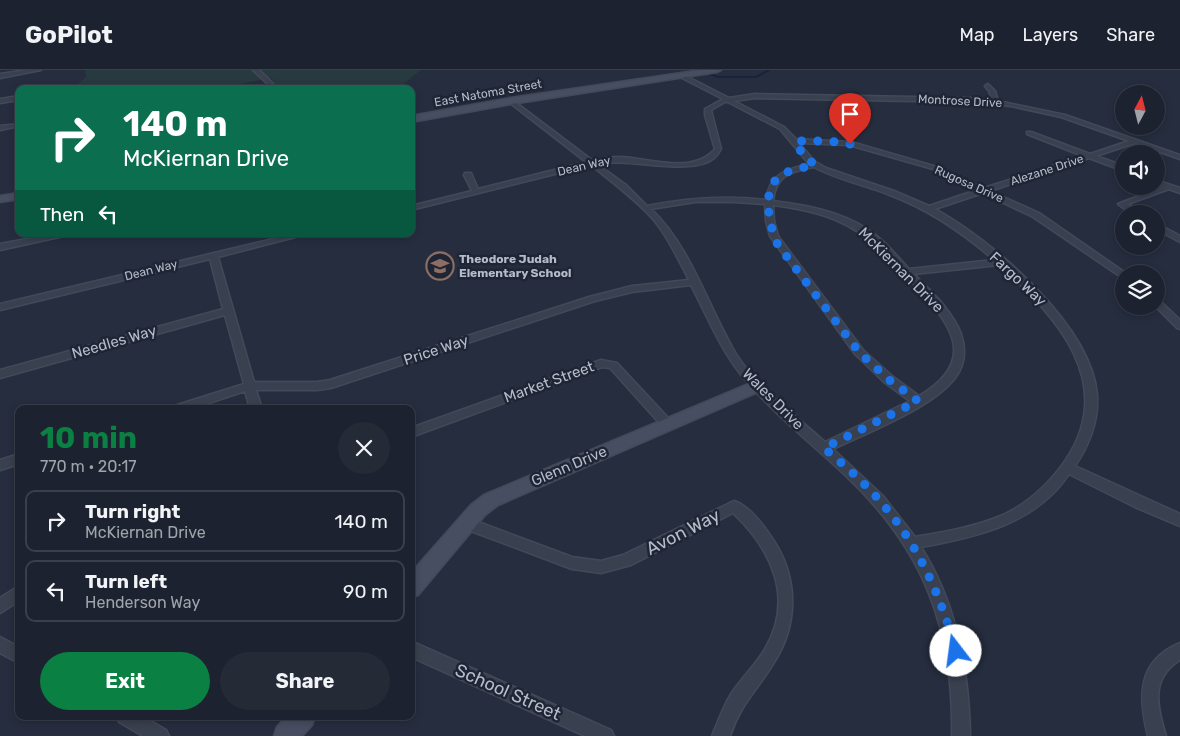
<!DOCTYPE html>
<html lang="en">
<head>
<meta charset="utf-8">
<style>
	body { margin:0; font-family:Rubik,sans-serif; background:#252a37; color:#f1f3f6; height:100vh; display:flex; flex-direction:column; font-size:19px; white-space:nowrap }
	* { box-sizing:border-box; margin:0 }
	p { font-size:16px; color:#a0a4aa }
	.icon { flex:none; width:28px; height:28px; fill:none; stroke:currentColor; stroke-width:2; stroke-linecap:round; stroke-linejoin:round }
	.map { position:relative; flex:1; overflow:hidden }
	.drawer { position:absolute; left:15px; top:335px; width:400px; height:315px; display:flex; flex-direction:column; background:#1c222f; border-radius:10px; box-shadow:0 2px 8px #0003,0 0 0 1px #3a3f4b }
	.drawer>* { flex:none }
	.banner { position:absolute; left:15px; top:15px; width:400px; height:152px; border-radius:10px; box-shadow:0 2px 8px #0003,0 0 0 1px #3a3f4b; background:#0b6e4f; color:#fff; overflow:hidden }
	.needle { width:32px; rotate:7deg }
	.controls { position:absolute; left:1115px; top:15px; display:grid; gap:10px }
	.controls a { display:grid; place-items:center; width:50px; height:50px; border-radius:50%; background:#1c222f; box-shadow:0 2px 8px #0003,0 0 0 1px #3a3f4b; font-size:25px }
	.pin { position:absolute; display:grid; place-items:center; width:42px; height:42px; color:#fff; margin:-51px -21px; border-radius:50% 50% 50% 0; rotate:-45deg; box-shadow:0 0 5px #0007 }
	.pin .icon { rotate:45deg }
	.me { position:absolute; width:55px; margin:-28px; rotate:345deg; stroke-linejoin:round; filter:drop-shadow(0 0 4px #0008) }
	.turn { display:flex; align-items:center; gap:18px; height:105px; padding:0 25px; font-size:22px }
	.turn .icon { width:65px; height:65px; stroke-width:2.5 }
	.turn b { display:block; font-size:35px; line-height:42px }
	.then { display:flex; align-items:center; height:48px; padding:0 25px; background:#0003; gap:10px; font-size:19px }
	.round { display:grid; place-items:center; flex:none; width:52px; height:52px; border-radius:26px; background:#252a37 }
	.head { display:flex; align-items:center; justify-content:space-between; height:85px; padding:0 25px }
	h1 { font-size:30px; font-weight:700; line-height:38px; color:#0b8043 }
	.action { display:flex; gap:10px; margin-top:auto; padding:10px 25px }
	.action a { flex:1; height:58px; border-radius:30px; background:#0b8043; color:#fff; font-size:20px; font-weight:700; line-height:58px; text-align:center }
	.action a+a { background:#252a37; color:#f1f3f6 }
	ul { padding:0; list-style:none }
	li { display:flex; align-items:center; gap:15px; height:62px; margin:0 10px 8px; padding:0 15px; border:2px solid #3a3f4b; border-radius:10px }
	li div { flex:1 }
	li b { display:block; font-size:19px }
	li em { font-style:normal }
	header { display:flex; align-items:center; gap:30px; box-sizing:border-box; height:70px; padding:0 25px; background:#1c222f; border-bottom:1px solid #3a3f4b }
	header strong { font-size:24px }
	nav { display:flex; gap:28px; margin-inline-start:auto; font-size:18px }
	.map>svg:first-child { display:block }
	.green { fill:#273a40 }
	.lines { fill:none; stroke-linecap:round; stroke-linejoin:round }
	.stream { stroke:#18233d; stroke-width:2 }
	.street-casing { stroke:#424958; stroke-width:3 }
	.secondary-casing { stroke:#424958; stroke-width:3 }
	.street { fill:#39404f; fill-rule:evenodd }
	.secondary { fill:#474e62; fill-rule:evenodd }
	.route { stroke:#1a73e8; stroke-width:9; stroke-dasharray:0 16.2 }
	.labels { text-anchor:middle; dominant-baseline:central; stroke-width:5; stroke-linejoin:round; paint-order:stroke }
	.far-street-label { font-size:12px; fill:#b5bbca; stroke:#1e2534 }
	.far-poi-label { font-size:12px; font-weight:bold; fill:#b5bbca; stroke:#1e2534; text-anchor:start }
	.street-label { font-size:15px; fill:#b5bbca; stroke:#1e2534 }
	.near-street-label { font-size:18px; fill:#b5bbca; stroke:#1e2534 }
</style>
</head>
<body>
<header>
<strong>GoPilot</strong>
<nav><a>Map</a><a>Layers</a><a>Share</a></nav>
</header>
<div class="map">
<svg width="1180" height="666" viewBox="0 0 1180 666">
	<rect width="100%" height="100%" fill="#252d3f"/>
	<path class="green" d="M85,0H421L397,19H281L271,8L214,19H72L86,7Z"/>
	<g class="lines">
		<g class="stream">
			<path d="M698,0L718,7H757"/>
			<path d="M758,6L769,0"/>
		</g>
		<g class="street-casing">
			<g id="street">
				<path d="M28,0H41L0,8V4Z"/>
				<path d="M253,0H259L279,19H273Z"/>
				<path d="M684,5L729,28L755,24L969,28L992,30L989,21L985,16L988,14L995,21L998,31L1065,45L1180,85V89L1135,73L1096,86L1124,96V101L1089,88L990,121L1039,143L1127,204H1124V209L1033,147L983,123L935,139C992,170 1092,256 1097,325C1099,351 1089,375 1075,396L1180,444V456L1135,437L1069,404C1036,454 976,467 921,477C957,534 969,600 970,666H952C954,559 924,479 845,405C809,371 769,340 739,302C719,276 706,244 691,215L632,222L595,231L331,318L317,320H256L262,339H250L245,321L191,339H172L174,336L244,314L225,245L0,308V300L223,239L210,189L0,240V234L294,164H307L218,187L254,312H317L330,310L589,227L632,216L689,210C678,189 668,167 653,149C635,129 612,112 591,95L411,140V136L472,121L464,105L465,103H471L478,119L586,92L509,32L511,29L593,91C602,88 611,87 620,87C649,88 693,105 715,79L705,45V39L723,29L682,8ZM755,28L969,32L1011,36L1061,47L1129,71L1090,84L1031,62H1027V64L1083,86L984,118L937,97L851,72L796,69L784,57L734,31ZM725,32H728L780,59L809,94C787,99 769,104 766,130C725,125 687,128 647,136L626,115L597,94C628,87 692,107 714,88C717,86 719,82 721,79L711,40ZM799,73L849,75L933,99L977,120L929,136L894,121L826,98L814,91ZM814,97C838,110 865,115 890,125C930,140 962,162 994,190L909,199C896,185 883,169 867,159C839,141 805,135 773,131C776,104 791,102 814,97ZM695,132H735L765,134L766,151L770,166L855,284L884,312L910,331L825,372C795,345 758,319 736,284C709,239 690,175 651,139ZM773,135C819,141 851,150 885,184C891,189 900,197 902,204L905,205C942,245 987,286 919,326L892,306L863,280L778,166L774,151ZM999,195C1057,246 1118,314 1065,391C1049,414 1028,433 1003,445C975,457 944,462 915,467L883,426L833,379C868,362 932,338 955,308C965,295 966,279 961,264C952,240 931,222 914,204Z"/>
				<path d="M19,26V30L0,33V29Z"/>
				<path d="M19,54V56L0,60V56Z"/>
				<path d="M1156,110L1180,118V123L1169,119L1128,134L1142,144H1132L1118,134L1162,117L1156,115Z"/>
				<path d="M1156,153L1180,166V172L1156,159Z"/>
				<path d="M53,164H68L64,166L0,180V174Z"/>
				<path d="M1156,229L1159,230L1180,250V259L1177,258L1155,236Z"/>
				<path d="M601,290L617,293L671,351L673,354L671,357H663L610,298L602,297L411,367V358Z"/>
				<path d="M19,384V394L0,400V390Z"/>
				<path d="M734,431C750,436 765,457 774,471C799,510 798,556 773,594C756,622 741,633 730,666H712C718,652 723,637 731,624C741,608 756,595 765,579C795,528 771,479 733,443L631,495L601,503L572,499L460,457L458,453L460,449L465,447L572,487L601,491L623,485Z"/>
				<path d="M19,516V531L0,543V528Z"/>
				<path d="M0,567L19,577V593L0,583Z"/>
				<path d="M411,571L611,660L614,666H585L411,587Z"/>
				<path d="M1180,573V590C1150,608 1157,637 1166,666H1148C1138,627 1137,591 1180,573Z"/>
				<path d="M117,646H142L166,660L169,666H143L119,652Z"/>
			</g>
		</g>
		<g class="secondary-casing">
			<g id="secondary">
				<path d="M702,0H721L717,2L511,34L411,52V46L511,28Z"/>
				<path d="M19,123V129L0,132V126Z"/>
				<path d="M756,311L762,312L764,316L762,320L498,435L485,445L418,525L411,527V503L471,435L484,425Z"/>
				<path d="M287,646H315L312,655L302,666H274L277,657Z"/>
			</g>
		</g>
		<use href="#street" class="street"/>
		<use href="#secondary" class="secondary"/>
	</g>
	<g class="lines">
		<path class="route" d="M850,74L829,71H796L802,84L815,95C803,98 788,99 778,108C761,121 770,159 778,175L859,282L888,309L918,331L824,378C839,391 854,403 867,417C914,465 938,517 956,581"/>
	</g>
	<defs>
		<g id="school-ring" transform="scale(1.4375)"><circle r="9.5" fill="#1e2534" stroke="#8d6e63" stroke-width="1.5"/><path d="M0-5L7-2L0 1L-7-2ZM-4 1L0 2.5L4 1V4Q0 6-4 4Z" fill="#8d6e63"/></g>
	</defs>
	<g fill-rule="evenodd">
		<use href="#school-ring" x="440" y="196"/>
	</g>
	<g class="labels">
		<g class="far-street-label">
			<text transform="translate(488 23) rotate(-10)">East Natoma Street</text>
			<text transform="translate(960 31) rotate(3)">Montrose Drive</text>
			<text transform="translate(584 96) rotate(-13)">Dean Way</text>
			<text transform="translate(1047 100) rotate(-18)">Alezane Drive</text>
			<text transform="translate(969 114) rotate(24)">Rugosa Drive</text>
			<text transform="translate(151 200) rotate(-14)">Dean Way</text>
		</g>
		<g class="far-poi-label">
			<text x="459" y="189">Theodore Judah<tspan x="459" dy="14">Elementary School</tspan></text>
		</g>
		<g class="street-label">
			<text transform="translate(901 200) rotate(45)">McKiernan Drive</text>
			<text transform="translate(1018 209) rotate(43)">Fargo Way</text>
			<text transform="translate(114 272) rotate(-16)">Needles Way</text>
			<text transform="translate(436 280) rotate(-18)">Price Way</text>
			<text transform="translate(549 312) rotate(-20)">Market Street</text>
			<text transform="translate(773 329) rotate(45)">Wales Drive</text>
			<text transform="translate(569 396) rotate(-23)">Glenn Drive</text>
		</g>
		<g class="near-street-label">
			<text transform="translate(683 462) rotate(-27)">Avon Way</text>
			<text transform="translate(508 622) rotate(24)">School Street</text>
		</g>
	</g>
</svg>
<div class="controls">
<a><svg class="needle" viewBox="-14 -14 28 28"><path d="M0-13l5 13h-10z" fill="#e53935"/><path d="M0 13l5-13h-10z" fill="#a0a4aa"/></svg></a>
<a><svg class="icon" aria-label="sound" viewBox="0 0 24 24"><path d="M4 9h4l5-4v14l-5-4H4zM17 9q2 3 0 6"/></svg></a>
<a><svg class="icon" aria-label="search" viewBox="0 0 24 24"><circle cx="10" cy="10" r="6"/><path d="M15 15l6 6"/></svg></a>
<a><svg class="icon" aria-label="layers" viewBox="0 0 24 24"><path d="M12 4l9 5-9 5-9-5zM3 14l9 5 9-5"/></svg></a>
</div>
<div class="pin" style="left:850px;top:74px;background:#d93025"><svg class="icon" aria-label="arrive" viewBox="0 0 24 24"><path d="M6 21V4h12l-3 4 3 4H6"/></svg></div>
<svg class="me" style="left:956px;top:581px" viewBox="-20 -20 40 40"><circle r="19" fill="#fff"/><path d="M0-13L10 11 0 6-10 11z" fill="#1a73e8"/></svg>
<div class="banner">
<div class="turn"><svg class="icon" aria-label="right" viewBox="0 0 24 24"><path d="M7 20v-9h11M14 6l5 5-5 5"/></svg><div><b>140 m</b>McKiernan Drive</div></div>
<div class="then">Then<svg class="icon" aria-label="left" viewBox="0 0 24 24"><path d="M17 20v-9H6M10 6l-5 5 5 5"/></svg></div>
</div>
<section class="drawer">
<div class="head"><div><h1>10 min</h1><p>770 m · 20:17</p></div><a class="round"><svg class="icon" aria-label="close" viewBox="0 0 24 24"><path d="M6 6l12 12M18 6L6 18"/></svg></a></div>
<ul>
<li><svg class="icon" aria-label="right" viewBox="0 0 24 24"><path d="M7 20v-9h11M14 6l5 5-5 5"/></svg><div><b>Turn right</b><p>McKiernan Drive</p></div><em>140 m</em></li>
<li><svg class="icon" aria-label="left" viewBox="0 0 24 24"><path d="M17 20v-9H6M10 6l-5 5 5 5"/></svg><div><b>Turn left</b><p>Henderson Way</p></div><em>90 m</em></li>
</ul>
<div class="action"><a>Exit</a><a>Share</a></div>
</section>
</div>
</body>
</html>
